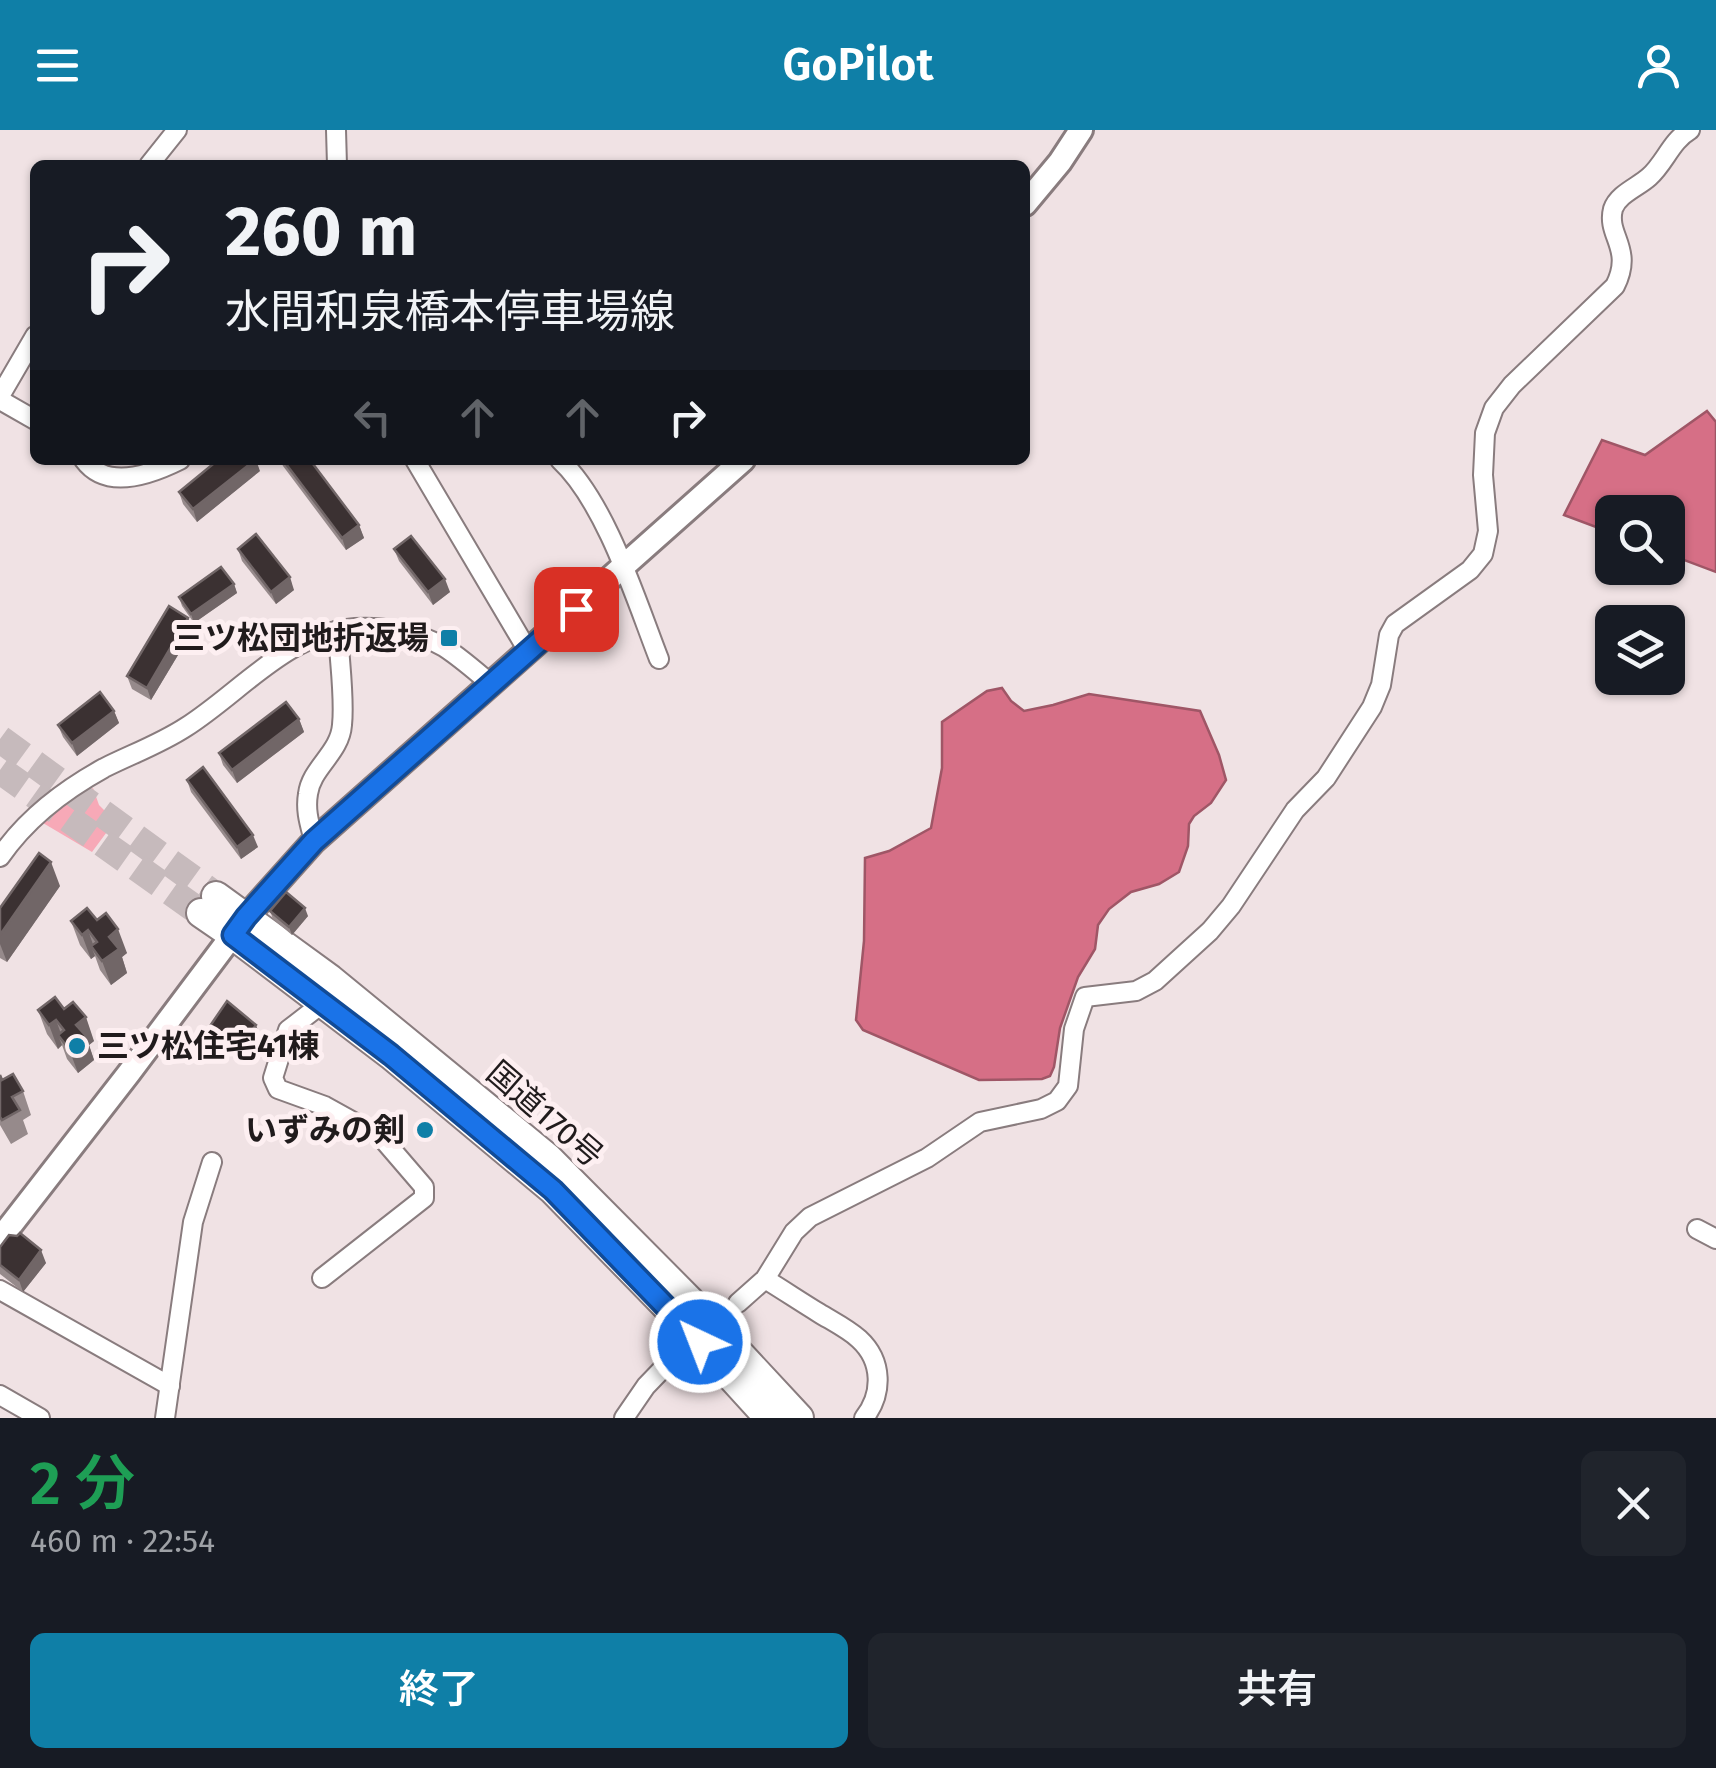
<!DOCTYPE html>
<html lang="ja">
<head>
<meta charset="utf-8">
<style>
	body { margin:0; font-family:"Fira Sans","Noto Sans JP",sans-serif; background:#20242c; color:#f1f3f6; height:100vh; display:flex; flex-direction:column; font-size:38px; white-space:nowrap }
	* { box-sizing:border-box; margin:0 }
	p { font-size:32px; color:#9ea1a6 }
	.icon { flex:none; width:55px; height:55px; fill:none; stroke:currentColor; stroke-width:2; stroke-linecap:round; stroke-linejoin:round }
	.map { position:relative; height:1288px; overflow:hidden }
	.side { display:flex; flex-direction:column; background:#171b24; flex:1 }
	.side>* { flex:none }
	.guide { position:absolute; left:30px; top:30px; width:1000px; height:305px; border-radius:15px; box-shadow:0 2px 8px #0004; background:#171b24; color:#f1f3f6; overflow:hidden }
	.buttons { position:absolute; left:1595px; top:365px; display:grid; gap:20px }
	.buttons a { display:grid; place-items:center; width:90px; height:90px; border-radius:15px; background:#171b24; box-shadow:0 2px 8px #0004; font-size:50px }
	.pin { position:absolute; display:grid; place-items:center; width:85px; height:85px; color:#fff; margin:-42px; border-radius:20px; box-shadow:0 5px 15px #0006 }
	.me { position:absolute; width:110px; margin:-55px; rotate:317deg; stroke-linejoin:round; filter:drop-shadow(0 0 8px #0008) }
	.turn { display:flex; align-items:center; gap:35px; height:210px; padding:0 30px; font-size:45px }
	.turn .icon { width:130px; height:130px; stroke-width:2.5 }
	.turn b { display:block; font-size:70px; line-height:85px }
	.lanes { display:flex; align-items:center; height:95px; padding:0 30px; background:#0003; justify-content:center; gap:50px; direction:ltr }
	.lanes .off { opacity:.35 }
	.round { display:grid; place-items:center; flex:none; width:105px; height:105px; border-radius:15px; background:#20242c }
	.summary { display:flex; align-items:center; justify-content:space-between; height:170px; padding:0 30px }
	h1 { font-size:60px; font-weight:600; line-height:75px; color:#1e9e55 }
	.primary-button { display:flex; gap:20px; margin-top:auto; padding:20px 30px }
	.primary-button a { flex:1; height:115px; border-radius:15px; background:#0f7fa7; color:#fff; font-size:40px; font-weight:600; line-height:115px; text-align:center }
	.primary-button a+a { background:#20242c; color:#f1f3f6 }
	header { display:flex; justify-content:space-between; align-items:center; height:130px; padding:0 30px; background:#0f7fa7; color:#fff; font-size:45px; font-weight:600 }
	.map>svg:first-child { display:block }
	.green { fill:#f7a9b7 }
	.water { fill:#d66f86; stroke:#9f5666; stroke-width:2.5 }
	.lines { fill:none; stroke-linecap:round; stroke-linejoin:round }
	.minor-tunnel { stroke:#c6babc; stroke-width:18; stroke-dasharray:18 9; stroke-linecap:butt }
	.highway-tunnel { stroke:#c6babc; stroke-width:28; stroke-dasharray:28 14; stroke-linecap:butt }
	.minor-casing { stroke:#897c7e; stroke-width:22 }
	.major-casing { stroke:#897c7e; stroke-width:28 }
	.highway-casing { stroke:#897c7e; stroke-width:32 }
	.minor { stroke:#fff; stroke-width:18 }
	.major { stroke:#fff; stroke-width:22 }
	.highway { stroke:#fff; stroke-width:28 }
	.wall { fill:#968a8b }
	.shaded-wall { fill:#716667 }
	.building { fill:#3b3132; stroke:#716667; stroke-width:2.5 }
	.route-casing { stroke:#114b97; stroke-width:25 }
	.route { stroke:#1a73e8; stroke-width:18 }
	.poi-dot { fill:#0f7fa7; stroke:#fdeff1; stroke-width:4 }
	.labels { text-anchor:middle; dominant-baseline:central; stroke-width:10; stroke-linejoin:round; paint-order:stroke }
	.poi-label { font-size:32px; font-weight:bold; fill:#201b1c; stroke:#fdeff1; text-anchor:end }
	.street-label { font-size:32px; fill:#201b1c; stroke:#fdeff1 }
</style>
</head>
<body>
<header><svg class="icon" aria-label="menu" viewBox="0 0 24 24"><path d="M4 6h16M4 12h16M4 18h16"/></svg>GoPilot<svg class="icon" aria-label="person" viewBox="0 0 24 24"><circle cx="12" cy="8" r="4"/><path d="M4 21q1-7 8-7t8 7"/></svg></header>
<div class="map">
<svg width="1716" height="1288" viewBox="0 0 1716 1288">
	<rect width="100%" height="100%" fill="#f0e2e4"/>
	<path class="green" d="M93,658L99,675L115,691L92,722L43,693L62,675Z"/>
	<g class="water">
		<path d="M1707,281L1716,292V442L1668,424V382H1612V403L1564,385L1602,310L1645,325Z"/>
		<path d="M1002,558L1011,571L1024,581L1053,575L1089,564L1200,581L1219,625L1226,650L1211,673L1194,686L1189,694L1188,716L1179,742L1159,754L1131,762L1109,779L1098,795L1095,819L1078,847L1060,898L1054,937L1050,946L1042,949L979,950L863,900L856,890L864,811L865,728L889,721L931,698L942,638V592L987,561Z"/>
	</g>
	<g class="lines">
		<path class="minor-tunnel" d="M673,1228L738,1173"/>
		<g class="highway-tunnel">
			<path d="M0,609L216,766"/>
			<path d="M0,640L201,783"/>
		</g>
		<g class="minor-casing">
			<g id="minor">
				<path d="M336,0L337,35"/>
				<path d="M149,35L177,0"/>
				<path d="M0,266L35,206"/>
				<path d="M0,270L35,290"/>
				<path d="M84,330C107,361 152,344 180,330"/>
				<path d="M415,330L528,521"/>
				<path d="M560,330C606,373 636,470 659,529"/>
				<path d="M314,711C310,695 305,681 308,664C311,638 340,623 342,595C345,567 339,529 338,500"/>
				<path d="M0,727C26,689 64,660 104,638C132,624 160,614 186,597C241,562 287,503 355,498C383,496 420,503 444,517C461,528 477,542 492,555"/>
				<path d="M1697,1099L1716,1109"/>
				<path d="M322,1148L424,1068V1057L381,1007L325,976L278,959L273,948L288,900L323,873"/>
				<path d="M765,1149C783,1160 801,1172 819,1183C832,1191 848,1199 859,1209C883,1231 883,1264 864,1288"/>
				<path d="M0,1160L170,1256"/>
				<path d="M738,1173L765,1149L794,1102L810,1087L927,1028L980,992L1041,979L1057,971L1068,956L1074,899L1085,867L1136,861L1155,851L1210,801L1231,776L1295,680L1326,648L1372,577L1381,555L1389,505L1395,494L1470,440L1483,424L1488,401L1483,345L1485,303L1494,278L1512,255L1615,156C1634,118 1606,106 1613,79C1618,64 1638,57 1649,47C1665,33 1671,11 1690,0"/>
				<path d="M0,1265L40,1288"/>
				<path d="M165,1288L193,1092L212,1032"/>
				<path d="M624,1288L646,1256L673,1228"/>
			</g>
		</g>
		<g class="major-casing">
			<g id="major">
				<path d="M1025,74L1060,32L1081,0"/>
				<path d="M0,1109L129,943L246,787L314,711L743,330"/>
			</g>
		</g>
		<g class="highway-casing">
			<g id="highway">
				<path d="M216,766L330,849L548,1028L695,1176L799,1288"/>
				<path d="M201,783L233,805L391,925L553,1060L678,1188L769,1288"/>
			</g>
		</g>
		<use href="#minor" class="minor"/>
		<use href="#major" class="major"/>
		<use href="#highway" class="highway"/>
	</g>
	<g class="wall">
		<path d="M280,330H310L359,395L364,408L346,420L283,336Z"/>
		<path d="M260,341L197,392L183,374L179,362Z"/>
		<path d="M238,419L294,460L276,474L242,431Z"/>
		<path d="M394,419L450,462L433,475L399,431Z"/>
		<path d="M234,454L237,463L194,493L182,476L179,467Z"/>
		<path d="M188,488L193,500L151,570L132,559L127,546Z"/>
		<path d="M114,581L119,593L77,626L63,607L58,595Z"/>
		<path d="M299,589L304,602L237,653L223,635L219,623Z"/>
		<path d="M187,650L258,717L241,729L191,662Z"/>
		<path d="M60,756L7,832L0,828V778Z"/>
		<path d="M270,781L308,786L292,805L273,789Z"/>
		<path d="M97,790L127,823L122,827L127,843L111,855L100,840L95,826L91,829L80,815L71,791Z"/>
		<path d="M64,879L94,911L89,915L94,930L78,943L67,929L62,915L58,919L47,904L38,880Z"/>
		<path d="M210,896L259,903L242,926L213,905Z"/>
		<path d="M0,945L2,950L23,961L31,985L23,990L28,1004L11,1014L0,995Z"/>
		<path d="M17,1106L46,1133L23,1162L0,1144V1117Z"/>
	</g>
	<g class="shaded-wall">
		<path d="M255,330H256L260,341L197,392L193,379Z"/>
		<path d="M359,395L364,408L346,420L342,408Z"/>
		<path d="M290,447L294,460L276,474L271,462Z"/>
		<path d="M445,449L450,462L433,475L428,462Z"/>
		<path d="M234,454L237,463L194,493L191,484Z"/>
		<path d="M188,488L193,500L151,570L147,558Z"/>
		<path d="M114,581L119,593L77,626L72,613Z"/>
		<path d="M299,589L304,602L237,653L232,640Z"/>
		<path d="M253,705L258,717L241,729L237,717Z"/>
		<path d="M51,732L60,756L7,832L0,814V805Z"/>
		<path d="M305,778L308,786L292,805L289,797Z"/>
		<path d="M118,799L127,823L122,827L127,843L111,855L102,831L109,807Z"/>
		<path d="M88,800L96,823L91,816L95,826L91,829L82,805Z"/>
		<path d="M86,887L94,911L89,915L94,930L78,943L69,919L76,895Z"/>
		<path d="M56,890L64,912L58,905L62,915L58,919L49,895Z"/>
		<path d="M256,895L259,903L242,926L239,918Z"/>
		<path d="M41,1120L46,1133L23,1162L19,1150Z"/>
	</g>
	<g class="building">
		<path d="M218,330H255L193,379L179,362Z"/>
		<path d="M283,330H310L359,395L342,408Z"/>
		<path d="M256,404L290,447L271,462L238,419Z"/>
		<path d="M411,406L445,449L428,462L394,419Z"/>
		<path d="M221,437L234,454L191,484L179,467Z"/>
		<path d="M169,476L188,488L147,558L127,546Z"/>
		<path d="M100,562L114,581L72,613L58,595Z"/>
		<path d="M286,572L299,589L232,640L219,623Z"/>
		<path d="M203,637L253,705L237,717L187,650Z"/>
		<path d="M39,723L51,732L0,805V778Z"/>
		<path d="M286,762L305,778L289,797L270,781Z"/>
		<path d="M87,778L97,790L106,783L118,799L109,807L119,819L102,831L91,816L97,812L88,800L82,805L71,791Z"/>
		<path d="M55,867L64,879L73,872L86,887L76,895L86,906L69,919L58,905L64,900L56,890L49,895L38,880Z"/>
		<path d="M227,871L256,895L239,918L210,896Z"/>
		<path d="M13,944L23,961L12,967L20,980L2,990L0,987V945L2,950Z"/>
		<path d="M20,1103L41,1120L19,1150L0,1135V1117L9,1105L17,1106Z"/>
	</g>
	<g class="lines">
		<g class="route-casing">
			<path id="route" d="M576,479L314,711L246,787L233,805L391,925L553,1060L700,1212"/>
		</g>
		<use href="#route" class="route"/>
	</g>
	<g class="poi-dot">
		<rect x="439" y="498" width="20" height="20" rx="5"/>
		<circle cx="77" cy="916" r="10"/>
		<circle cx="425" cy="1000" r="10"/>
	</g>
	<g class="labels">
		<g class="poi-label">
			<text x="429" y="508">三ツ松団地折返場</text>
			<text x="97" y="916" text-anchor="start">三ツ松住宅41棟</text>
			<text x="405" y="1000">いずみの剣</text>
		</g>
		<g class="street-label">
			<text transform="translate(545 984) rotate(41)">国道170号</text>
		</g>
	</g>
</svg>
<div class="buttons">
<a><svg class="icon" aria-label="search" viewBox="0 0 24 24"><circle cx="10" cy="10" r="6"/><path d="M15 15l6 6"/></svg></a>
<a><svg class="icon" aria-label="layers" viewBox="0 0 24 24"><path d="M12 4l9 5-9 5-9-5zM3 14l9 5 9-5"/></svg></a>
</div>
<div class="pin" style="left:576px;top:479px;background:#d93025"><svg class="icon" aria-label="arrive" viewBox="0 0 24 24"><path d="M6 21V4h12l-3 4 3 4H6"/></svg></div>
<svg class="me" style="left:700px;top:1212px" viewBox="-20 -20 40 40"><circle r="17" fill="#1a73e8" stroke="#fff" stroke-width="3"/><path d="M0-11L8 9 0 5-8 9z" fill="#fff"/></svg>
<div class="guide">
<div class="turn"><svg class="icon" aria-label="right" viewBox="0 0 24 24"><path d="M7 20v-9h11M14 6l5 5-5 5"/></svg><div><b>260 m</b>水間和泉橋本停車場線</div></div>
<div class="lanes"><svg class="icon off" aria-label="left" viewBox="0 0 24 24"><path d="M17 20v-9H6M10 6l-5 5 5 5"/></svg><svg class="icon off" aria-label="ahead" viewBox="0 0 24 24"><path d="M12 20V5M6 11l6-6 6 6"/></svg><svg class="icon off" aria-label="ahead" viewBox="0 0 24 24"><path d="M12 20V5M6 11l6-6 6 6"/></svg><svg class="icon" aria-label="right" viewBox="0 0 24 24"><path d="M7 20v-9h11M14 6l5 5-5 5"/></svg></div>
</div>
</div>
<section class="side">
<div class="summary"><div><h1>2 分</h1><p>460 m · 22:54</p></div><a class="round"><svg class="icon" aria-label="close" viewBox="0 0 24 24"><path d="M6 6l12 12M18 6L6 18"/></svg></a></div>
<div class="primary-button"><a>終了</a><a>共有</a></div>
</section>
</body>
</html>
